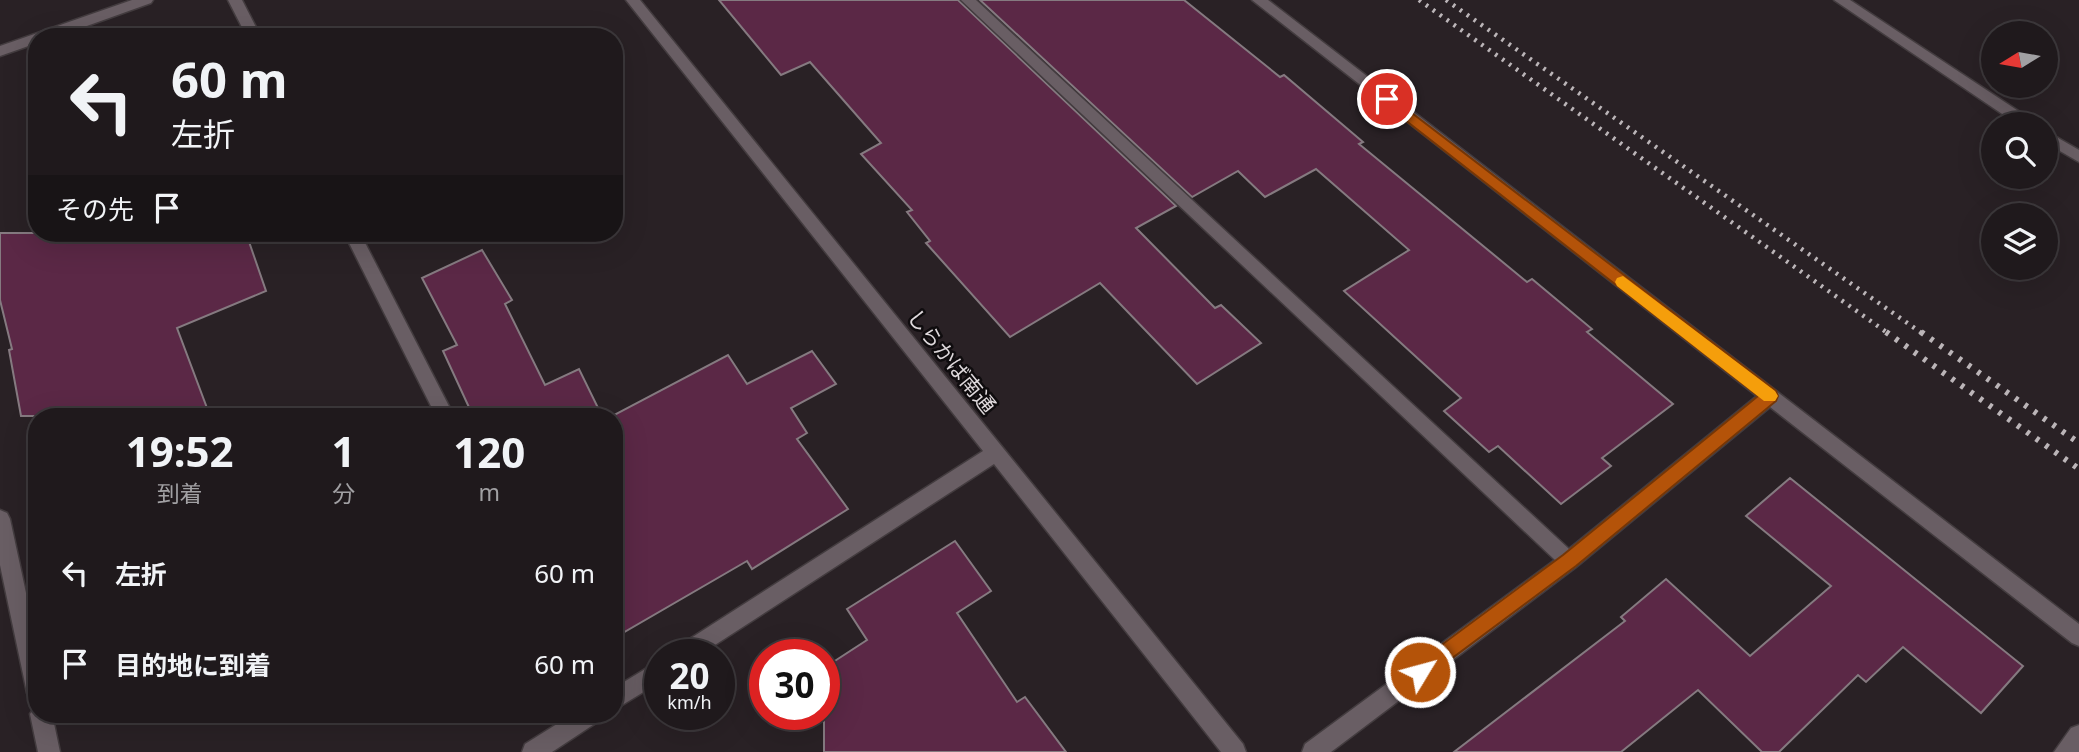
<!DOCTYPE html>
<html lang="ja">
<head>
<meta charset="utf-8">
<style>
	body { margin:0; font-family:"Noto Sans","Noto Sans JP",sans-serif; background:#2c2629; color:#f1f3f6; height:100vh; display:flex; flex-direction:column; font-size:26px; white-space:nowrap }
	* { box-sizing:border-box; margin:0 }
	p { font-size:23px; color:#a1a0a3 }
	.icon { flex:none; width:38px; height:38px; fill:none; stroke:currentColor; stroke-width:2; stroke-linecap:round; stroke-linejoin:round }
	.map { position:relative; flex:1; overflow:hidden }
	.sheet { position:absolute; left:28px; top:408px; width:595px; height:315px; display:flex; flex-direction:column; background:#1f191c; border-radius:28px; box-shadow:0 7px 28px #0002,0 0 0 2px #3c383b }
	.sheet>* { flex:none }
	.banner { position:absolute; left:28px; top:28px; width:595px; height:214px; border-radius:28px; box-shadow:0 7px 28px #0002,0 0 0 2px #3c383b; background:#1f191c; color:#f1f3f6; overflow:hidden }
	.needle { width:46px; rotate:259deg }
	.fabs { position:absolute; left:1981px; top:21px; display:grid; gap:14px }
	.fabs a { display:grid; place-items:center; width:77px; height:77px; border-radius:50%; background:#1f191c; box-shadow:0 7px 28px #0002,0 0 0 2px #3c383b; font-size:35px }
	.speed { position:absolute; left:644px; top:639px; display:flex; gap:14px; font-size:35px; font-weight:700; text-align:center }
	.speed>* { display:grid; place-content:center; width:91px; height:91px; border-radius:50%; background:#1f191c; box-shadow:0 7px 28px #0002,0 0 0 2px #3c383b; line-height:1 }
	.speed small { font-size:18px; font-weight:400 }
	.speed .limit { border:10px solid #d22; background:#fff; color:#111 }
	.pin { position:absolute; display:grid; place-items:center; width:60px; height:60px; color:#fff; margin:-30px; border:4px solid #fff; border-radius:50%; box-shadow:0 2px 7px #0007 }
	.me { position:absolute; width:77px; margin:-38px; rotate:53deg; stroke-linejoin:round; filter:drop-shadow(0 0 5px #0008) }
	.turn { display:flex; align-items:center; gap:24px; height:147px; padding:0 28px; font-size:32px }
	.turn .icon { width:91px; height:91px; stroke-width:2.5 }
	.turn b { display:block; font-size:49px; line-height:60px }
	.then { display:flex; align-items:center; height:66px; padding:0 28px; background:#0003; gap:14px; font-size:26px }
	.eta { display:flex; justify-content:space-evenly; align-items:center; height:119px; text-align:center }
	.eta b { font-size:42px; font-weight:700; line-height:49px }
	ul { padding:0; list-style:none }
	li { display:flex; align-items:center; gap:21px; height:91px; padding:0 28px }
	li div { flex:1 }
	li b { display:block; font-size:26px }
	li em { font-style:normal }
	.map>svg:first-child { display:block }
	.building { fill:#5b2846; stroke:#857a80; stroke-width:2 }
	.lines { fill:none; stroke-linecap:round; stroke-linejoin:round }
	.minor-casing { stroke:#433c3f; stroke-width:3 }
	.minor { fill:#695e64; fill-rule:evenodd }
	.rail-far1 { stroke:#bbb5b8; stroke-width:4.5; stroke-dasharray:2.5 6; stroke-linecap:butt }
	.rail { stroke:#bbb5b8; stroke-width:6; stroke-dasharray:3.5 8; stroke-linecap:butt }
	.route { fill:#b45309; stroke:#753606; stroke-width:2 }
	.slow { fill:#f59e0b }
	.labels { text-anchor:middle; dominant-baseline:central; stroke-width:5; stroke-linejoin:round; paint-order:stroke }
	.street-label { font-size:21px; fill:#dfd9dc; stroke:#0f0c0e }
</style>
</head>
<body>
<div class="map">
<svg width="2079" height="752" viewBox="0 0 2079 752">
	<rect width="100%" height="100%" fill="#292125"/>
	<g class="building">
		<path d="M719,0H958L1176,206L1136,228L1215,308L1221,305L1261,343L1197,384L1100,283L1010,337L926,243L930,241L907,212L912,210L861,154L881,143L810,62L781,75Z"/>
		<path d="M980,0H1184L1280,77L1284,75L1363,142L1359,144L1527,282L1532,279L1592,329L1587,332L1673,404L1602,458L1611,466L1561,504L1498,446L1489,452L1444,411L1461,398L1344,291L1409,250L1316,169L1265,197L1238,171L1192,197Z"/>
		<path d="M0,233H246L266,291L177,328L210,416H21L9,350L12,349L0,300Z"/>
		<path d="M482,250L512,300L505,304L545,385L579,369L602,416H473L443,351L457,345L422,278Z"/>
		<path d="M812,351L836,384L791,408L807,433L797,439L848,509L752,569L747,561L614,638V415L728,355L747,384Z"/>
		<path d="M1790,478L2023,666L1981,713L1903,647L1866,682L1858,675L1779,752H1762L1698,690L1621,752H1454L1625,621L1621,617L1666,579L1750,656L1831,586L1746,516Z"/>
		<path d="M955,541L991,591L957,613L1017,702L1025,697L1066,752H824V668L867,640L847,609Z"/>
	</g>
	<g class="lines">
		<g class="minor-casing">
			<g id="minor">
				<path d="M132,0H153L151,3L56,37H37V43L0,56V46Z"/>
				<path d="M228,0H242L261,37H247Z"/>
				<path d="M626,0H640L1243,744L1246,752H1221L994,464L701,654H674L677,647L983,451Z"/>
				<path d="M961,0H976L1569,549L1757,396L1252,0H1268L2079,624V646L2072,643L1770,407L1576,567L1331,752H1302L1305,744L1555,560Z"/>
				<path d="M1834,0H1850L2032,120L2034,124H2017Z"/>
				<path d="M2046,131L2079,150V162L2046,143Z"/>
				<path d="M344,233H360L454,416H436Z"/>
				<path d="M0,510L7,513L10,519L37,644V703L30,700L27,693L0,565Z"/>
				<path d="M660,660V682L614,710V688Z"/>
				<path d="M37,705V714H52L60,752H38L30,714Z"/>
				<path d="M573,714H603L599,721L552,752H522L525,744Z"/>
				<path d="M2079,725V752H2054L2071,728Z"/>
			</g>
		</g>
		<use href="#minor" class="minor"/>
		<g class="rail-far1">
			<path d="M1419,0L1889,334"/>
			<path d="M1446,0L1923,334"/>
		</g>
		<g class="rail">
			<path d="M1886,332L2079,469"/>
			<path d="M1921,332L2079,443"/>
		</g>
	</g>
	<path class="route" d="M1387,94L1776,391L1778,396L1776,401L1576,566L1420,682L1413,679L1411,672L1413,666L1563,555L1758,396L1382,102L1380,99Z"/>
	<path class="slow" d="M1623,276L1775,391L1778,396L1775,401H1764L1617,286L1615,282L1617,278Z"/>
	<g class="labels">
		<g class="street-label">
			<text transform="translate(952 361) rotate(51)">しらかば南通</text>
		</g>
	</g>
</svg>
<div class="fabs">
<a><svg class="needle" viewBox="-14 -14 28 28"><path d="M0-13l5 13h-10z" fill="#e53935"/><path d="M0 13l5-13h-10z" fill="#a1a0a3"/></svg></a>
<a><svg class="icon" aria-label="search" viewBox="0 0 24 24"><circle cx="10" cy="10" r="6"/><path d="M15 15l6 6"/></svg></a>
<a><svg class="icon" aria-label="layers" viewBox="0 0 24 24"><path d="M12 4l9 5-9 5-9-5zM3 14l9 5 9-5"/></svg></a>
</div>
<div class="speed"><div>20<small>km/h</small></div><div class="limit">30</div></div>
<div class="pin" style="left:1387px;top:99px;background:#d93025"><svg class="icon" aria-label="arrive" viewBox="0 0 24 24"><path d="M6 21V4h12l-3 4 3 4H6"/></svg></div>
<svg class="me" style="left:1420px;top:672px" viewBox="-20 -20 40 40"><circle r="17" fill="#b45309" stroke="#fff" stroke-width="3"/><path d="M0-11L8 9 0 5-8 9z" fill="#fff"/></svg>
<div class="banner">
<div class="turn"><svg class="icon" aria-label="left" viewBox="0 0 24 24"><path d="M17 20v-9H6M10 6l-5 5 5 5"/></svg><div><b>60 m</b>左折</div></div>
<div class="then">その先<svg class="icon" aria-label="arrive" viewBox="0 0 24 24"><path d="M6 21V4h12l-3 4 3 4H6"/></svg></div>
</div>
<section class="sheet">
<div class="eta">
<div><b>19:52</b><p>到着</p></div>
<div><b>1</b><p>分</p></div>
<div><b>120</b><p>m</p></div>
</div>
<ul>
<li><svg class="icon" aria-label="left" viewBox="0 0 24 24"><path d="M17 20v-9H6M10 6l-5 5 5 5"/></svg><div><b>左折</b></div><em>60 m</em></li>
<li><svg class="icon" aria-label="arrive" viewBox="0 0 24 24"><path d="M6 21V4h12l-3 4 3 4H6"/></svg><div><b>目的地に到着</b></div><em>60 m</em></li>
</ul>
</section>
</div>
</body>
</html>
